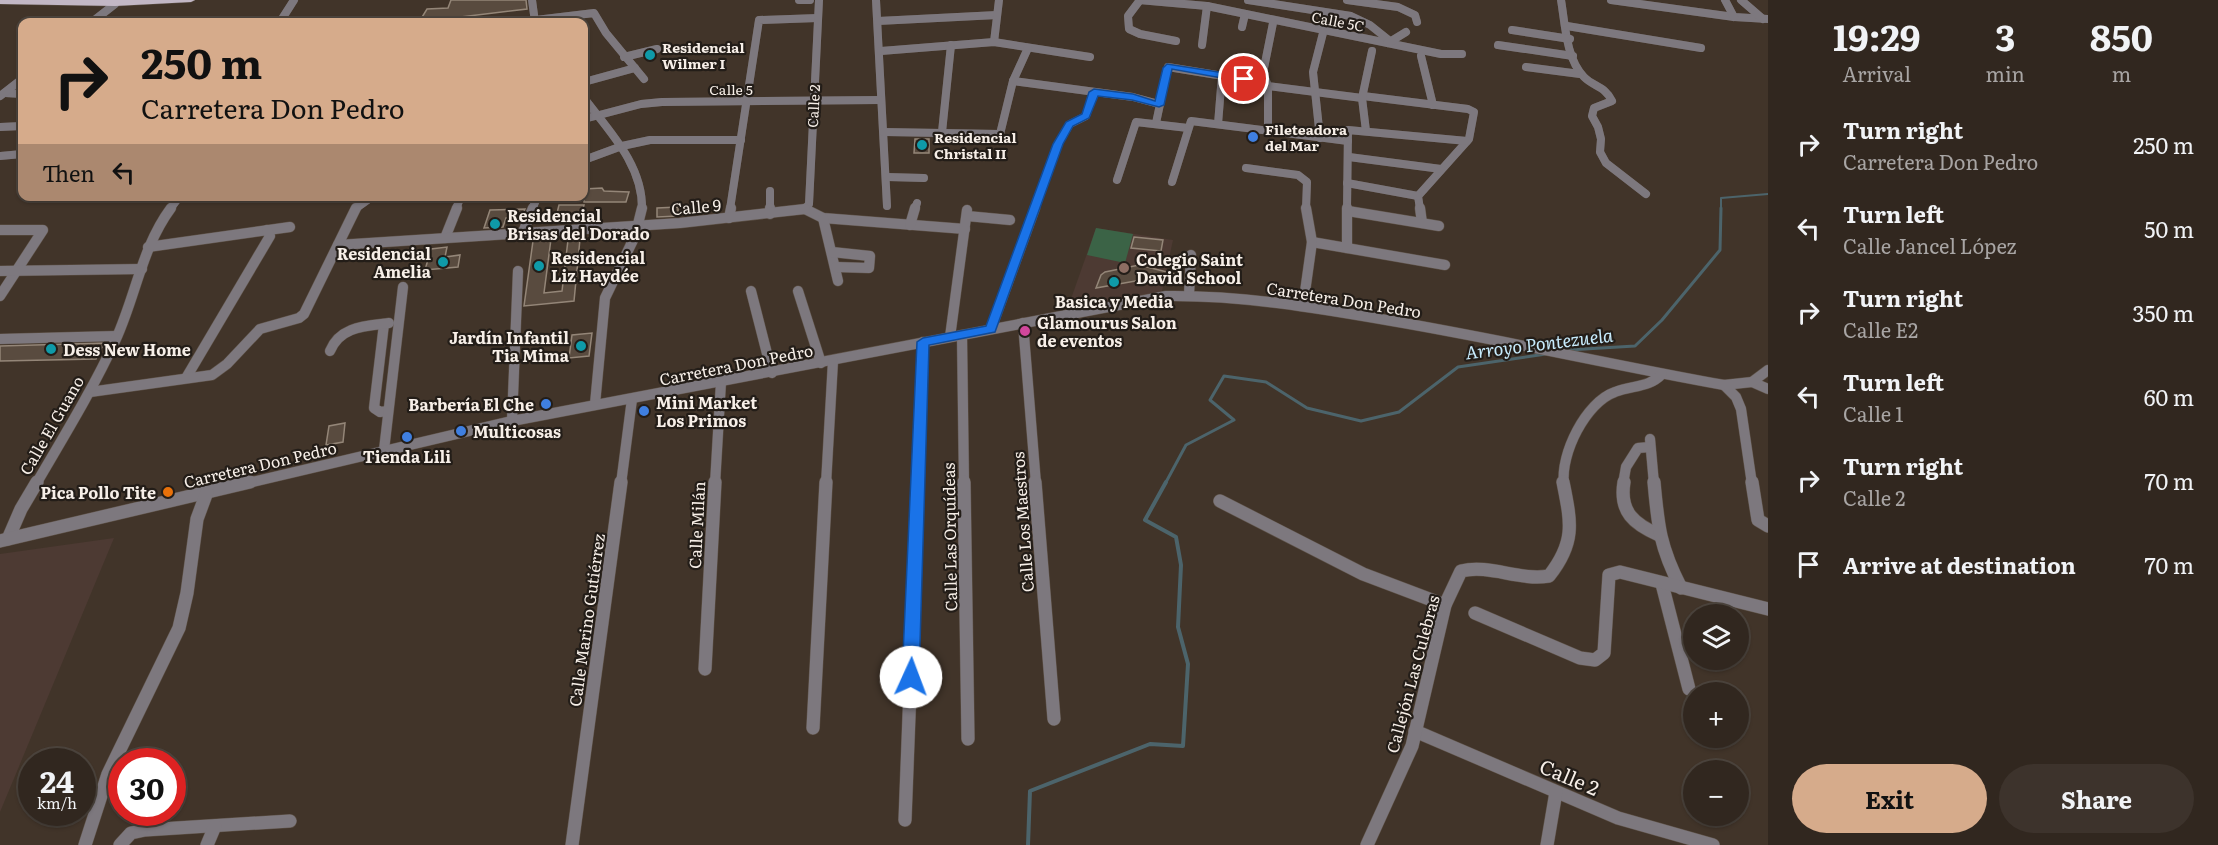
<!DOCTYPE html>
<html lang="en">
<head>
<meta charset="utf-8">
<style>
	body { margin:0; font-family:Literata,serif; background:#3d332c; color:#f1f3f6; height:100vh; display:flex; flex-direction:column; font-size:22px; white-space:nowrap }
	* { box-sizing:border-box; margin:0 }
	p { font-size:20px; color:#a8a5a4 }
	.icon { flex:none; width:33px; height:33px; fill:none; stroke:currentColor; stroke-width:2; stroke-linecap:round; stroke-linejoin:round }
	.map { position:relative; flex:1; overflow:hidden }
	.sheet { display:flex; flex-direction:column; background:#31271f; width:450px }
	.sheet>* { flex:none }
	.hud { position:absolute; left:18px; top:18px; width:570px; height:183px; border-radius:12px; box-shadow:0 2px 4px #0004,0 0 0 2px #4c443d; background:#d6ab8b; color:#111; overflow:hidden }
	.tools { position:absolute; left:1683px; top:604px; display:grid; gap:12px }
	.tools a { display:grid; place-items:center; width:66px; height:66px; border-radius:50%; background:#31271f; box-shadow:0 2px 4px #0004,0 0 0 2px #4c443d; font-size:30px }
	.speed { position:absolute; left:18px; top:748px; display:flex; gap:12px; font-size:30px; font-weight:700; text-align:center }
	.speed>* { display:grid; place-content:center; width:78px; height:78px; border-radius:50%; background:#31271f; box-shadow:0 2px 4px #0004,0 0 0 2px #4c443d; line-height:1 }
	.speed small { font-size:15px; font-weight:400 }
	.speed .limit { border:9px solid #d22; background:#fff; color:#111 }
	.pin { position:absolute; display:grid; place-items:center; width:51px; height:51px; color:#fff; margin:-26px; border:3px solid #fff; border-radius:50%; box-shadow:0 2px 6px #0007 }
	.me { position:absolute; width:66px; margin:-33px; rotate:2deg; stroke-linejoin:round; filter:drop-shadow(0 0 4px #0008) }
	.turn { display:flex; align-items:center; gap:21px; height:126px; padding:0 24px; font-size:27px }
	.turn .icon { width:78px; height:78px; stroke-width:2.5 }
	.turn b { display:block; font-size:42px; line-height:51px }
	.then { display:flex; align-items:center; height:57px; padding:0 24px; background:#0003; gap:12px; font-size:22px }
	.eta { display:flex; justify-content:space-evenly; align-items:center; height:102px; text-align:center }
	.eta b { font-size:36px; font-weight:700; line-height:42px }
	.primary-button { display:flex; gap:12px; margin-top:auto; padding:12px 24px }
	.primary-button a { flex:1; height:69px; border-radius:36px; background:#d6ab8b; color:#111; font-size:24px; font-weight:700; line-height:69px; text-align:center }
	.primary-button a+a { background:#3d332c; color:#f1f3f6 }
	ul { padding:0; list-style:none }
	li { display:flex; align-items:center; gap:18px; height:84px; padding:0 24px }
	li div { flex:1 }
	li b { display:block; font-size:22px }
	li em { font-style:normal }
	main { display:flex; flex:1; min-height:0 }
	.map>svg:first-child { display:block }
	.education { fill:#4d3a33 }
	.green { fill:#3b6346 }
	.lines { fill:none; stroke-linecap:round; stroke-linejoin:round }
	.stream-far2 { stroke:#4c646b; stroke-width:2 }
	.stream-far1 { stroke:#4c646b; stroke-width:3 }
	.stream { stroke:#4c646b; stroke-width:4 }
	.building { fill:#594b3f; stroke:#948678; stroke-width:1.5 }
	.minor-far2-casing { stroke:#5e5248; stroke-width:8 }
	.minor-far1-casing { stroke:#5e5248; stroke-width:11 }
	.minor-casing { stroke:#5e5248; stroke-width:14 }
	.major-casing { stroke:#5e5248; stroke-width:1 }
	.minor-far2 { stroke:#7d787e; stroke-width:8 }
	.minor-far1 { stroke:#7d787e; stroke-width:10 }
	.minor { stroke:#7d787e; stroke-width:13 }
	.major { fill:#c2b7c5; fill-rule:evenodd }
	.route { fill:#1a73e8; stroke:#114b97; stroke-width:1.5 }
	.culture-dot { fill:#0f9aa8; stroke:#231d18; stroke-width:2 }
	.shop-dot { fill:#3f7fe0; stroke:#231d18; stroke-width:2 }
	.education-dot { fill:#8d6e63; stroke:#231d18; stroke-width:2 }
	.hotel-dot { fill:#d1479c; stroke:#231d18; stroke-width:2 }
	.food-dot { fill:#e8710a; stroke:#231d18; stroke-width:2 }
	.labels { text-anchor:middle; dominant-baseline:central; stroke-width:4.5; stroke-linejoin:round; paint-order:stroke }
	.far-street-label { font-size:14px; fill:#f7efe8; stroke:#231d18 }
	.far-poi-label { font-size:14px; font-weight:bold; fill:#f7efe8; stroke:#231d18; text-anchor:start }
	.street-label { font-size:16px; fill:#f7efe8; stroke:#231d18 }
	.poi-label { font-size:16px; font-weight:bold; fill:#f7efe8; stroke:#231d18; text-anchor:start }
	.water-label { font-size:18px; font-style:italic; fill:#c7ebfc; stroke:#231d18 }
	.near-street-label { font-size:20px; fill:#f7efe8; stroke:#231d18 }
</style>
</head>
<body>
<main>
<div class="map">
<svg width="1768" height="845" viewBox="0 0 1768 845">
	<rect width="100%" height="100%" fill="#413429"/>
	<g class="education">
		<path d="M1096,228L1173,240L1161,296L1066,313Z"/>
		<path d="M114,538L0,812V554Z"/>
	</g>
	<path class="green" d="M1096,228L1133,234L1125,263L1087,255Z"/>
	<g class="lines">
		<path class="stream-far2" d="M1721,209V198L1768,194"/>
		<g class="stream-far1">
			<path d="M1568,350L1635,346L1662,320L1720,250L1721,208"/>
			<path d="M1165,484L1186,445L1234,420L1210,400L1224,376L1266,382L1307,408L1361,421L1399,412L1458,367L1546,354"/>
		</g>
		<path class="stream" d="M1028,845L1030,791L1150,744L1183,746L1188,664L1178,627L1181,565L1176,537L1145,520L1166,482"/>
	</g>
	<g class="building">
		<path d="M451,0H526L527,9L419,22L427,9L448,8Z"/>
		<path d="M915,139H929V153H914Z"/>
		<path d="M602,188L604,191L629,192L626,202H584V189Z"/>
		<path d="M559,205H584L581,216L556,217Z"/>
		<path d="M678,207V216L657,217V208Z"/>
		<path d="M525,209L521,217L506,218L503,227L484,228L490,210Z"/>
		<path d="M1134,237L1163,240L1161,251L1131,248Z"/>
		<path d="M551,239L544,293L562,291L568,240L580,239L574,301L524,306L533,241Z"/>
		<path d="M447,247L445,257L460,255L458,267L425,270L431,249Z"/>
		<path d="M1139,265L1175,274L1096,288L1101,275L1105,272Z"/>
		<path d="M592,333L589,356L569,358L572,335Z"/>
		<path d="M104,343L96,359L0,361V346Z"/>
		<path d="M345,423L343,442L326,445L329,426Z"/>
	</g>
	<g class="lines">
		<g class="minor-far2-casing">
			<g id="minor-far2">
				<path d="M532,0L535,22"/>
				<path d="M799,0H810"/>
				<path d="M876,0L887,206"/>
				<path d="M1139,0L1207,6L1441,54H1462"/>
				<path d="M1140,0L1128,16L1129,29L1140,34L1176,41"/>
				<path d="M1248,0L1351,16L1370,25L1390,41"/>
				<path d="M1347,0L1398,7L1415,15L1417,22"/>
				<path d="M1561,0C1565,23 1566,59 1584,77C1594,87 1605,86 1612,101L1594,108L1592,116L1598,127L1601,139L1600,152L1606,163L1646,194"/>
				<path d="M1611,0L1734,17L1768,19"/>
				<path d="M1725,0L1734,17"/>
				<path d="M1741,0L1763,19"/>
				<path d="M878,21L997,15"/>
				<path d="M92,22L115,4"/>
				<path d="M280,22L294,0"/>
				<path d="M519,22L594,13L606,33L644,79"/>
				<path d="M1567,26L1701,48"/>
				<path d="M1242,27L1245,14"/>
				<path d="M1512,30L1570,39"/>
				<path d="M994,42L999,0"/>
				<path d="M1388,43L1406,32"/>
				<path d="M1202,45L1207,6"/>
				<path d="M1498,45L1573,56"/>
				<path d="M881,51L994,42L1090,57"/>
				<path d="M1421,56L1433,105"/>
				<path d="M624,57L657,49"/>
				<path d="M1526,67L1580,74"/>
				<path d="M1013,81L1133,97L1159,104"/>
				<path d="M584,82L635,68"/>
				<path d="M1268,86L1362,98"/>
				<path d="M5,93L22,94"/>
				<path d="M0,96L22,79"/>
				<path d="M1363,96L1468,109L1474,112L1469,139L1418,196L1420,209"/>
				<path d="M584,98C609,131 643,165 642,209"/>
				<path d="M584,119L641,104L662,102L881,100"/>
				<path d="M1156,123L1168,67L1266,83"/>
				<path d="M1218,124L1222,75"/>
				<path d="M0,127L22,126"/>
				<path d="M1366,131L1362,98L1372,51"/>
				<path d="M884,132L1000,134L1013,81L1028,48"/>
				<path d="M942,132L951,45"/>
				<path d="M1268,132V86L1263,73L1273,23"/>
				<path d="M1320,138L1313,72L1323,33"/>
				<path d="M0,156L22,154"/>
				<path d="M1349,157L1441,169"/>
				<path d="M584,160L622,146L650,140H741"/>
				<path d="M1246,168L1298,175L1307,182L1306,209"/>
				<path d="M887,177L924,178"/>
				<path d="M1117,180L1136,122L1188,128"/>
				<path d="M1172,182L1191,121L1348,141"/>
				<path d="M1347,183L1418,196"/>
				<path d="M770,191V209"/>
				<path d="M170,209L180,196"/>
				<path d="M355,209L369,199L397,196"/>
				<path d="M456,209L461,196"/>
				<path d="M532,209L538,196"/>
				<path d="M730,209L759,20L818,18"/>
				<path d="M805,209L809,204L819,0"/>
				<path d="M915,209L917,203"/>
				<path d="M1034,209L1058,144L1070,124L1086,116L1094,92"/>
				<path d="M1347,209L1348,130L1467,141"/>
			</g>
		</g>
		<g class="minor-far1-casing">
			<g id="minor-far1">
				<path d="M770,208V214"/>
				<path d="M1420,208L1422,223"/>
				<path d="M805,209L823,218L965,229"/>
				<path d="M1348,211L1439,226"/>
				<path d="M967,216L1010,220"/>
				<path d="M729,218L731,208"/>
				<path d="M823,218L838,281"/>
				<path d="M910,225L915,208"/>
				<path d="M0,230H43L0,296"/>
				<path d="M523,232L533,208"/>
				<path d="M445,238L457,208"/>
				<path d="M1312,242L1445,265"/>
				<path d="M338,245L680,223L805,209"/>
				<path d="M148,247L290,227"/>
				<path d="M1347,248V208"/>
				<path d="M832,252L870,256L869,268L836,267"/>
				<path d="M0,271L142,269"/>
				<path d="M751,291L772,373"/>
				<path d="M798,291L821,363"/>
				<path d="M1189,295L1191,255"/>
				<path d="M1303,306L1312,242L1306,208"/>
				<path d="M1023,323L1036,484"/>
				<path d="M384,324L374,408L380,412L388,411"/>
				<path d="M991,329L1035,208"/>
				<path d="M962,335L964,484"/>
				<path d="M950,337L967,210"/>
				<path d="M0,339L117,336"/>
				<path d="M330,351C340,326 366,326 389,323"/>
				<path d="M186,378L270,236L267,230"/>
				<path d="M1752,382L1768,389"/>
				<path d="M1724,385L1736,397L1741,409L1752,484"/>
				<path d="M90,392L212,375L227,364L260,329L299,318L304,314L356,208"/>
				<path d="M595,404L605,298L635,236L642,208"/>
				<path d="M512,421L518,271"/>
				<path d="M1650,439L1654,484"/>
				<path d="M384,450L403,287"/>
				<path d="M36,484C64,436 93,389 116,339C136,295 142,247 171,208"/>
				<path d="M244,484L512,421L1166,296C1242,295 1317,308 1392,321C1503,340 1613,365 1724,385L1752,382L1768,370"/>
				<path d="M621,484L632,399"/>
				<path d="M715,484L721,382"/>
				<path d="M826,484L833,361"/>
				<path d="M918,484L923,342"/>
				<path d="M1564,484C1560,454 1586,402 1615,392C1632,385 1649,388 1662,374"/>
				<path d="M1623,484L1626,467L1638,448L1650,447"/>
			</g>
		</g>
		<g class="minor-casing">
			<g id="minor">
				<path d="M964,482L968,739"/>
				<path d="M1035,482L1054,719"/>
				<path d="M1624,482C1619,512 1634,524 1659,535"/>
				<path d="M1654,482C1658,527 1660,547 1681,588"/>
				<path d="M1752,482L1758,520L1768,526"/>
				<path d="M1220,501L1363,574L1445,605"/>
				<path d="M8,539L21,509L37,482"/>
				<path d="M0,541L250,482"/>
				<path d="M1662,584L1689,689"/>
				<path d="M1475,613L1580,658L1595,660L1604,653L1609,575L1620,572L1768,609"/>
				<path d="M705,669L715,482"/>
				<path d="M813,728L826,482"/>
				<path d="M1415,731L1618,818L1713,845"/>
				<path d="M905,820L918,482"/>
				<path d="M85,845L108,774L179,628L187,593L197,519L207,492"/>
				<path d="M120,845L131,833L145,830L290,821"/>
				<path d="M207,845L215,826"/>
				<path d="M572,845L621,482"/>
				<path d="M1367,845L1412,746L1445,605L1461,571C1490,564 1519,581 1549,576C1576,542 1571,522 1563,482"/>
				<path d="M1547,845L1556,792"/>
			</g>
		</g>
		<g class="major-casing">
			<path id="major" d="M0,0H195L191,2L115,6L0,4Z"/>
		</g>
		<use href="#minor-far2" class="minor-far2"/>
		<use href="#minor-far1" class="minor-far1"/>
		<use href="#minor" class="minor"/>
		<use href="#major" class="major"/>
	</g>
	<path class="route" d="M1167,64L1244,76L1249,79L1244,82L1172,69L1164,105L1159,107L1132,100L1098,96L1089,118L1073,126L1063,144L995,332L929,345L919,677L917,682L911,685L905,682L902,677L917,342L923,338L986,326L1053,144L1066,122L1082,114L1089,92L1094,89L1133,94L1155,101L1163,68Z"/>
	<g class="culture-dot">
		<circle cx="650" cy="55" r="6"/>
		<circle cx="922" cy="145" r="6"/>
		<circle cx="495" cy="224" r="6"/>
		<circle cx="443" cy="262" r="6"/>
		<circle cx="539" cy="266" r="6"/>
		<circle cx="1114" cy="282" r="6"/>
		<circle cx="581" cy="346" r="6"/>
		<circle cx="51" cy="349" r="6"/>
	</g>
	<g class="shop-dot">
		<circle cx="1253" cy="137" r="6"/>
		<circle cx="546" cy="404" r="6"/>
		<circle cx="644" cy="411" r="6"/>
		<circle cx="461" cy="431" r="6"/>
		<circle cx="407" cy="437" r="6"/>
	</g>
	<circle class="education-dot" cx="1124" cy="268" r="6"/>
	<circle class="hotel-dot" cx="1025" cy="331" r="6"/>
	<circle class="food-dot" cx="168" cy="492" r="6"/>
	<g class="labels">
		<g class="far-street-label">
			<text transform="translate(1338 21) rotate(11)">Calle 5C</text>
			<text x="731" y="89">Calle 5</text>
			<text transform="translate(813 106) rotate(-87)">Calle 2</text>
		</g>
		<g class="far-poi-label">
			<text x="662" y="47">Residencial<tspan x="662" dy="16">Wilmer I</tspan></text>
			<text x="1265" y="129">Fileteadora<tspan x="1265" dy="16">del Mar</tspan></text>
			<text x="934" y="137">Residencial<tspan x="934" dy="16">Christal II</tspan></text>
		</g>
		<g class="street-label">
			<text transform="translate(696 206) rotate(-5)">Calle 9</text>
			<text transform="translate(1344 299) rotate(9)">Carretera Don Pedro</text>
			<text transform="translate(736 364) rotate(-11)">Carretera Don Pedro</text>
			<text transform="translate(51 425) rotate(-60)">Calle El Guano</text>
			<text transform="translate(260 464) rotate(-13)">Carretera Don Pedro</text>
			<text transform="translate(1022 522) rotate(-94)">Calle Los Maestros</text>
			<text transform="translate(696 525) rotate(-87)">Calle Milán</text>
			<text transform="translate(949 537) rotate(-91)">Calle Las Orquídeas</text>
			<text transform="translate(586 620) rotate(-82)">Calle Marino Gutiérrez</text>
			<text transform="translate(1412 674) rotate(-75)">Callejón Las Culebras</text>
		</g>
		<g class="poi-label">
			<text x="507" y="215">Residencial<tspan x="507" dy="18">Brisas del Dorado</tspan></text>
			<text x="431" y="253" text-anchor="end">Residencial<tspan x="431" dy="18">Amelia</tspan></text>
			<text x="551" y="257">Residencial<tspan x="551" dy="18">Liz Haydée</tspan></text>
			<text x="1136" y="259">Colegio Saint<tspan x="1136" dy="18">David School</tspan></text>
			<text x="1114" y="301" text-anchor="middle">Basica y Media</text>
			<text x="1037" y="322">Glamourus Salon<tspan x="1037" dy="18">de eventos</tspan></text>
			<text x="569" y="337" text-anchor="end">Jardín Infantil<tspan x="569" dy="18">Tia Mima</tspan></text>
			<text x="63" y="349">Dess New Home</text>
			<text x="656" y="402">Mini Market<tspan x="656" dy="18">Los Primos</tspan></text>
			<text x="534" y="404" text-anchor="end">Barbería El Che</text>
			<text x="473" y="431">Multicosas</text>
			<text x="407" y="456" text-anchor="middle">Tienda Lili</text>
			<text x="156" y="492" text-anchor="end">Pica Pollo Tite</text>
		</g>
		<g class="water-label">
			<text transform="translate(1539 343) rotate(-7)">Arroyo Pontezuela</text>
		</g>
		<g class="near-street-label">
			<text transform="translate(1570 776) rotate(23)">Calle 2</text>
		</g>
	</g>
</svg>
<div class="tools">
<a><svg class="icon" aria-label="layers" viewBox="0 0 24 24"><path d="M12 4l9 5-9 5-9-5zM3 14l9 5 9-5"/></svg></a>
<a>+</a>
<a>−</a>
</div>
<div class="speed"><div>24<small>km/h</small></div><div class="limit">30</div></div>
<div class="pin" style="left:1244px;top:79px;background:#d93025"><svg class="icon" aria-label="arrive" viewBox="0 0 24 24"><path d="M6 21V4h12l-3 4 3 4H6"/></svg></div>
<svg class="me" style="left:911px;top:677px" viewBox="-20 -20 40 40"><circle r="19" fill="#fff"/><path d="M0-13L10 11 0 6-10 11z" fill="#1a73e8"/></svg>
<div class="hud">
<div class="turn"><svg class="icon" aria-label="right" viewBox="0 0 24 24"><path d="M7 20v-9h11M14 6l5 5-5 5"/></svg><div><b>250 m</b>Carretera Don Pedro</div></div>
<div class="then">Then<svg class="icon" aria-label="left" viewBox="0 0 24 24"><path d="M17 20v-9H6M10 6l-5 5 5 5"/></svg></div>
</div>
</div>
<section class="sheet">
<div class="eta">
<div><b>19:29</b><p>Arrival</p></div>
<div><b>3</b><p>min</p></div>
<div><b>850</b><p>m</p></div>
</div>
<ul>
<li><svg class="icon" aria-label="right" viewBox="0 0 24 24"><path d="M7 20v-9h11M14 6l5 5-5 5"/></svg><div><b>Turn right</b><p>Carretera Don Pedro</p></div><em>250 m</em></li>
<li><svg class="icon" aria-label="left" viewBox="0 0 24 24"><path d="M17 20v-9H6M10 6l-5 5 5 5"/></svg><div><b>Turn left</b><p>Calle Jancel López</p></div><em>50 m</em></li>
<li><svg class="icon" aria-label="right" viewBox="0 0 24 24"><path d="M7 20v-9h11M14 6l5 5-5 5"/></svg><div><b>Turn right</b><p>Calle E2</p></div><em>350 m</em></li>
<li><svg class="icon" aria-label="left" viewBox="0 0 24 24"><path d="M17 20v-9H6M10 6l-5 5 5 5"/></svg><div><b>Turn left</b><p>Calle 1</p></div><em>60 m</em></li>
<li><svg class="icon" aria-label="right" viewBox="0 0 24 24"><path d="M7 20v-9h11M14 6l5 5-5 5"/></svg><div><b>Turn right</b><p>Calle 2</p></div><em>70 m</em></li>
<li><svg class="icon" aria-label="arrive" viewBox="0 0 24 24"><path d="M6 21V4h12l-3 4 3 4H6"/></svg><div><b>Arrive at destination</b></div><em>70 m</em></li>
</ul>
<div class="primary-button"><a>Exit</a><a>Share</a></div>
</section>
</main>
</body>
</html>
